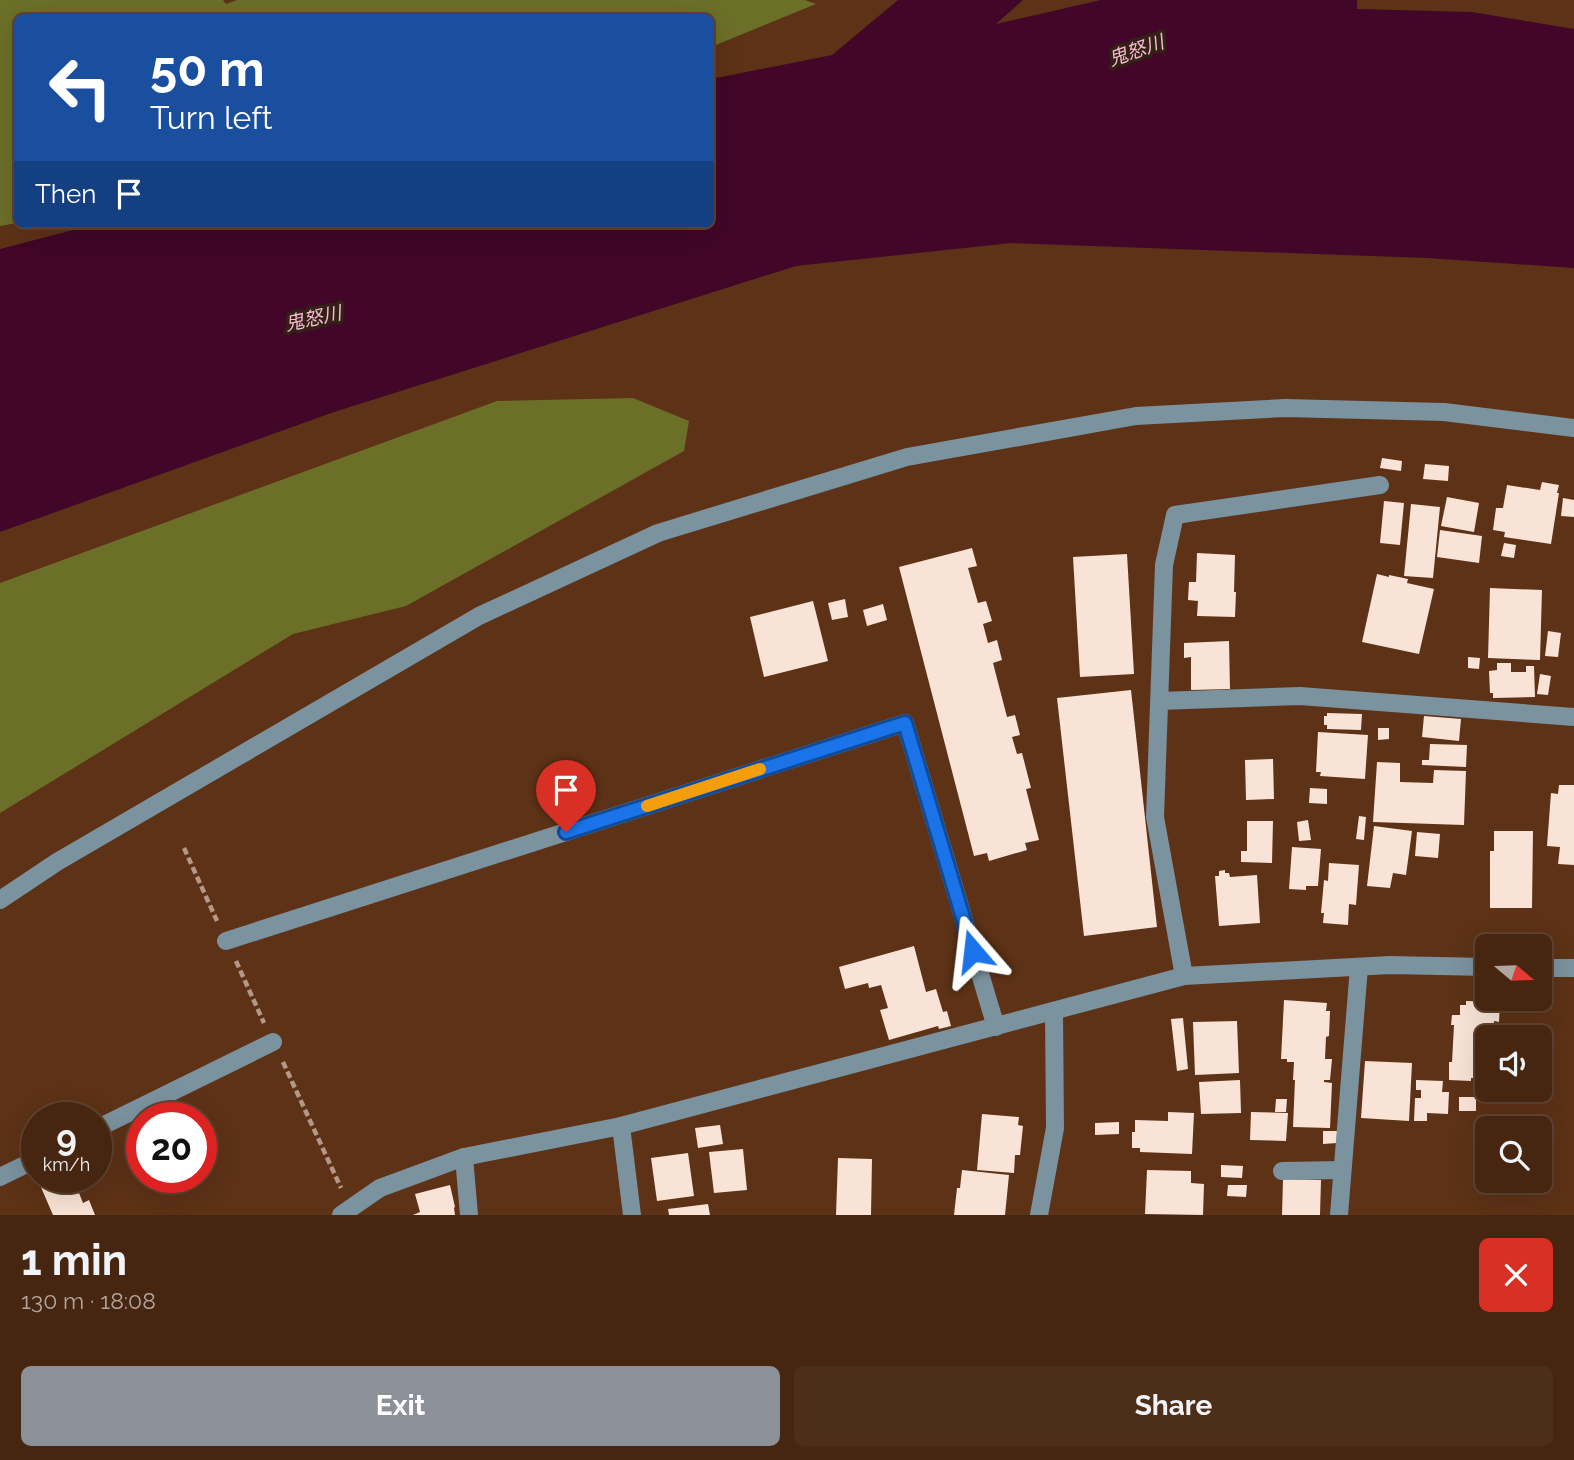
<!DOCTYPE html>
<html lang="en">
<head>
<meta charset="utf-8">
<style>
	body { margin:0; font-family:Raleway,"Noto Sans JP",sans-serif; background:#4d2e19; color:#f1f3f6; height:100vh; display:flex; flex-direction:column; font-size:26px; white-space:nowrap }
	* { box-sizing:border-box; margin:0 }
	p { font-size:23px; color:#b0a59f }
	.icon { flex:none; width:38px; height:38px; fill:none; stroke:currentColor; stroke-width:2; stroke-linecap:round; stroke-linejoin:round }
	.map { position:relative; height:1215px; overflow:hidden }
	.sheet { display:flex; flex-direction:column; background:#462610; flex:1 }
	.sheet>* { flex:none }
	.guide { position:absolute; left:14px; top:14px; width:700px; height:214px; border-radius:10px; box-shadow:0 7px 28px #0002,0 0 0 2px #5e4330; background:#1a4fa0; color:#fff; overflow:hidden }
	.needle { width:46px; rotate:109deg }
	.fabs { position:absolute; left:1475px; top:934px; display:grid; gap:14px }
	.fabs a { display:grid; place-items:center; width:77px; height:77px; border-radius:10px; background:#462610; box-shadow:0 7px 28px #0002,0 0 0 2px #5e4330; font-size:35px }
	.speed { position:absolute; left:21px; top:1102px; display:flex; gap:14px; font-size:35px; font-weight:700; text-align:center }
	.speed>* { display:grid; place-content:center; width:91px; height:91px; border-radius:50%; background:#462610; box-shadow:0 7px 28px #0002,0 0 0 2px #5e4330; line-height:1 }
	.speed small { font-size:18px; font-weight:400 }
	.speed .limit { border:10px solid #d22; background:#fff; color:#111 }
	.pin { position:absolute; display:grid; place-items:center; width:60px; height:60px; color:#fff; margin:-72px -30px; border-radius:50% 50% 50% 0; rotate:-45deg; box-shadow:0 0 7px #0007 }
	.pin .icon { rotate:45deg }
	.me { position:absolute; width:77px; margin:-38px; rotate:343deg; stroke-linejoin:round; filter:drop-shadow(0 0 5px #0008) }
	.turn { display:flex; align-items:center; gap:24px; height:147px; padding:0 21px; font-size:32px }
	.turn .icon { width:91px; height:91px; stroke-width:2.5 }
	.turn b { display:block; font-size:49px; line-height:60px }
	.then { display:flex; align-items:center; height:66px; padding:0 21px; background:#0003; gap:14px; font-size:26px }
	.round { display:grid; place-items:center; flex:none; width:74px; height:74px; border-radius:10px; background:#4d2e19 }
	.summary { display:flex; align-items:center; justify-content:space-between; height:119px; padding:0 21px }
	h1 { font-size:42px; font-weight:700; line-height:52px }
	.button { display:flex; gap:14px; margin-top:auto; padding:14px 21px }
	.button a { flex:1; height:80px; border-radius:10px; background:#8c9099; color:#fff; font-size:28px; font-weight:700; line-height:80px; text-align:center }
	.button a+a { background:#4d2e19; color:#f1f3f6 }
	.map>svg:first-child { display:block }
	.green { fill:#6c6f28 }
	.water { fill:#410628 }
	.building { fill:#f9e3d6 }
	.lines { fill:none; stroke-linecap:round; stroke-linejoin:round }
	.path { stroke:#b29888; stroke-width:4.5; stroke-dasharray:7 3.5; stroke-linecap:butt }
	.minor { stroke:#7b929f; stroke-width:18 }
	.route-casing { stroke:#114b97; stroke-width:18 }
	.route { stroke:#1a73e8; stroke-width:12 }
	.slow { stroke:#f59e0b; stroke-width:12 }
	.labels { text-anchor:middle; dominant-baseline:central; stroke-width:7; stroke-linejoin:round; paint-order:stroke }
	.water-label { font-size:19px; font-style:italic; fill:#f6bbd4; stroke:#342015 }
</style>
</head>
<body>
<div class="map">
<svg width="1574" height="1215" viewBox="0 0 1574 1215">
	<rect width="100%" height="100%" fill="#5d3216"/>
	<g class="green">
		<path d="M0,0H223L226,4L237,0H805L816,4L711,47L710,18H18L17,223L0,226Z"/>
		<path d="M633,398L689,421L684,451L406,606L293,634L0,813V583L497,401Z"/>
	</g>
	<path class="water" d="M898,0H1023L996,24L1101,0H1357V9L1472,12L1574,29V268L1427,258L1011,243L796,266L334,412L0,532V249L96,224H710L711,79L832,55Z"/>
	<g class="building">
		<path d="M1382,458L1402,461L1401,471L1380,468Z"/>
		<path d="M1425,464L1449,466L1448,481L1423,479Z"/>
		<path d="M1542,482L1559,485L1557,493H1559L1551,544L1504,537L1505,532L1493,530L1496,508H1503L1507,485L1540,490Z"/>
		<path d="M1447,497L1479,503L1474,532L1441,526Z"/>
		<path d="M1563,498L1574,500V517L1561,516Z"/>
		<path d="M1384,501L1404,503L1400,545L1380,543Z"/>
		<path d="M1411,504L1440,507L1433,578L1404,576Z"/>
		<path d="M1440,530L1482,536L1479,563L1437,557Z"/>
		<path d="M1504,543L1516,545L1514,558L1501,556Z"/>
		<path d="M972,548L977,566L968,568L978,603L986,601L992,621L983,624L988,643L997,640L1002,660L993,663L1007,717L1015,715L1020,735L1012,737L1017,754L1022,753L1031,788L1026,789L1039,840L1025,843L1027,850L989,861L987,853L974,856L899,567Z"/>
		<path d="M1197,553L1235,555L1234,592H1236L1235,617L1197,616L1198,601L1188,600L1189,582H1196Z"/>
		<path d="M1127,554L1134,674L1080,677L1073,557Z"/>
		<path d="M1377,574L1389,577V575L1408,579L1407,583L1434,589L1419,654L1362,642Z"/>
		<path d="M1490,588L1542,590L1540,660L1488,658Z"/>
		<path d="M845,599L848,617L832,620L828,603Z"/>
		<path d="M813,601L828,661L764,677L750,617Z"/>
		<path d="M883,604L887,620L867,626L863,610Z"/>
		<path d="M1548,631L1561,633L1558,657L1545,656Z"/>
		<path d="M1229,641L1230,689L1191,690V657L1184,658V643Z"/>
		<path d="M1468,657L1480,658L1479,669L1468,668Z"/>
		<path d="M1497,663H1511V672H1526V666H1534L1535,697L1493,698V693H1490L1489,671L1497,670Z"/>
		<path d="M1540,674L1551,676L1548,695L1537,694Z"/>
		<path d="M1131,690L1157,927L1084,936L1057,698Z"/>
		<path d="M1327,713L1362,714L1361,730L1327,729V725H1324V716H1327Z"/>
		<path d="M1424,716L1461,719L1459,741L1422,737Z"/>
		<path d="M1378,728H1389V739L1378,740Z"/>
		<path d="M1318,732L1368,735L1365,779L1320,776L1321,772H1316Z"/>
		<path d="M1430,744L1467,745L1466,767L1422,765V760H1429Z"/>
		<path d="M1273,759L1274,799L1246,800L1245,760Z"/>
		<path d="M1377,762L1400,763V782L1433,783L1434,770L1466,771L1464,825L1373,822Z"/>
		<path d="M1559,785H1574V865L1558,864L1560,847L1547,846L1551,793L1558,794Z"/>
		<path d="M1310,788L1327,789V804L1309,803Z"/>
		<path d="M1359,816L1366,817L1364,840L1356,839Z"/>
		<path d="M1308,820L1311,840L1299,841L1297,822Z"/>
		<path d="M1247,821H1273L1272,863L1241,862V851H1247Z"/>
		<path d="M1374,826L1412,831L1406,875L1393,873L1390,888L1367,886Z"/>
		<path d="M1494,831H1533L1532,908H1490V851H1494Z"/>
		<path d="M1417,832L1440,834L1438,858L1415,856Z"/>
		<path d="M1292,847L1321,849L1318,886H1306V890L1289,889Z"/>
		<path d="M1329,863L1359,865L1356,905L1349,904L1348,925L1323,923L1324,913H1321L1324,880L1328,881Z"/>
		<path d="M1225,870V873H1229L1230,877L1257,875L1260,923L1219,926L1215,876H1219V871Z"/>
		<path d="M914,946L926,992L936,989L943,1012L947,1011L951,1026L939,1029L938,1026L889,1040L880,1010L888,1008L881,985L869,988L868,983L845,989L839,967Z"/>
		<path d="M1284,1000L1327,1003L1326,1011H1330L1329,1036L1326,1037L1325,1059H1332L1330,1080H1324V1082L1332,1083L1330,1128L1293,1127L1295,1080H1293L1294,1062H1287V1059H1281Z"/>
		<path d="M1466,1001L1500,1002L1499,1022L1494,1021L1493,1038H1488V1079L1471,1078V1081L1449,1080V1062H1452L1454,1025H1451L1452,1015H1460V1005H1466Z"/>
		<path d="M1183,1018L1188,1069L1177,1071L1171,1019Z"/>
		<path d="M1237,1021L1239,1073L1195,1075L1193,1022Z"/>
		<path d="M1365,1061L1412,1063L1409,1121L1361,1118Z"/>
		<path d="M1240,1080L1241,1113L1201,1114L1199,1082Z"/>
		<path d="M1416,1080L1443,1081L1442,1092H1449L1448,1114L1427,1113V1121H1414L1415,1098H1421V1090H1416Z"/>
		<rect x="1459" y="1097" width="17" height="14"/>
		<path d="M1276,1099H1287L1286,1112H1275Z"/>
		<path d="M1168,1112L1194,1113L1192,1154L1140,1152V1148H1132V1132H1135V1120L1168,1121Z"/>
		<path d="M1251,1112L1288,1113L1286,1141L1250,1140Z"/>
		<path d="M982,1114L1019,1117L1018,1125L1023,1126L1020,1155H1015L1014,1173L977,1170Z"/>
		<path d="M1119,1122V1134L1095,1135V1123Z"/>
		<path d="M720,1125L723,1144L698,1148L695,1128Z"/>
		<path d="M1323,1131H1337V1143L1323,1144Z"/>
		<path d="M743,1149L747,1190L714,1193L709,1152Z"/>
		<path d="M688,1153L694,1196L657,1201L651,1158Z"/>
		<path d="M838,1158L872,1159L871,1215H836Z"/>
		<path d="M1221,1165L1243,1166L1242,1178L1221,1177Z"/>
		<path d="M962,1170L1009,1175L1005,1215H954L957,1188H960Z"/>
		<path d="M1147,1170L1191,1171V1183L1204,1184L1203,1215L1145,1214Z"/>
		<path d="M37,1178H73L83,1203L89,1200L95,1215H53Z"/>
		<path d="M1283,1179L1321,1180L1320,1215H1282Z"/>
		<path d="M450,1185L455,1207L454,1208L455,1215H413L420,1212L415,1194Z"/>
		<path d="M1228,1185H1247L1246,1197L1227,1196Z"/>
		<path d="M708,1204L710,1215H669L668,1209Z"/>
	</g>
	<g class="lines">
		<g class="path">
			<path d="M184,848L217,921"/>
			<path d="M236,961L264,1023"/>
			<path d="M283,1062L341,1188"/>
		</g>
		<g class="minor">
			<path d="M1160,701L1300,696L1574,717"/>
			<path d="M0,900L57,862L479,616L658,533L907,457L1136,416L1285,408L1444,412L1574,428"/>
			<path d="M226,941L905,723L996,1027"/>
			<path d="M1540,968H1574"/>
			<path d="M1184,976L1155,817L1164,565L1175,515L1380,485"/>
			<path d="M621,1126L632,1215"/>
			<path d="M96,1129L273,1042"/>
			<path d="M464,1157L469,1215"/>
			<path d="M1282,1171L1342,1170"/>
			<path d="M0,1177L37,1159"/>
			<path d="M341,1215L380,1188L464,1157L621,1126L1184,976L1390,965L1488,967"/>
			<path d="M1039,1215L1055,1128L1054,1011"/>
			<path d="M1339,1215L1359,967"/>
		</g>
	</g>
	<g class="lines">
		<g class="route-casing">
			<path id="route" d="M566,832L905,723L973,951"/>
		</g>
		<use href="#route" class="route"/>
		<path class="slow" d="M647,806L760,769"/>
	</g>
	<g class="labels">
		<g class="water-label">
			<text transform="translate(1136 50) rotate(-19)">鬼怒川</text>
			<text transform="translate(313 318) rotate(-12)">鬼怒川</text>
		</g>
	</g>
</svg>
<div class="fabs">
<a><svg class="needle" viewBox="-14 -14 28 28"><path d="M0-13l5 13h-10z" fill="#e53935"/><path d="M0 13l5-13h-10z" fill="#b0a59f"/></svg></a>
<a><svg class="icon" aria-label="sound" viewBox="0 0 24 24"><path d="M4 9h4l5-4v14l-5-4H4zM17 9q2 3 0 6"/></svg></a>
<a><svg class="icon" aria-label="search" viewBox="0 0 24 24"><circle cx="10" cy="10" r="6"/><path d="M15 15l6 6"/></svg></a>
</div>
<div class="speed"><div>9<small>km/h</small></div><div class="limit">20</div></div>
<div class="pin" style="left:566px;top:832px;background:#d93025"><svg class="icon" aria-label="arrive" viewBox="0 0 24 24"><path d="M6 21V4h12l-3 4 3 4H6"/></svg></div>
<svg class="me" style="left:973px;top:951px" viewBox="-20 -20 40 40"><path d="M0-17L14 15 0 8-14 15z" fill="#1a73e8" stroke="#fff" stroke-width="4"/></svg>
<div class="guide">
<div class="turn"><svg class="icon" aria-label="left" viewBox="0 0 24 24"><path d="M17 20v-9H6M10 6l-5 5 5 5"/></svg><div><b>50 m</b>Turn left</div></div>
<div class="then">Then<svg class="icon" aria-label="arrive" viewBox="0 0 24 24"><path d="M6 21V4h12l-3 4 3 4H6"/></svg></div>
</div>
</div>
<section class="sheet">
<div class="summary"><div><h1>1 min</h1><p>130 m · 18:08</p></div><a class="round" style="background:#d93025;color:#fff"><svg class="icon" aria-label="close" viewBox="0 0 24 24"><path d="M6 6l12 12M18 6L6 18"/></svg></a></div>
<div class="button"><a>Exit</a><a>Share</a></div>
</section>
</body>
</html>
